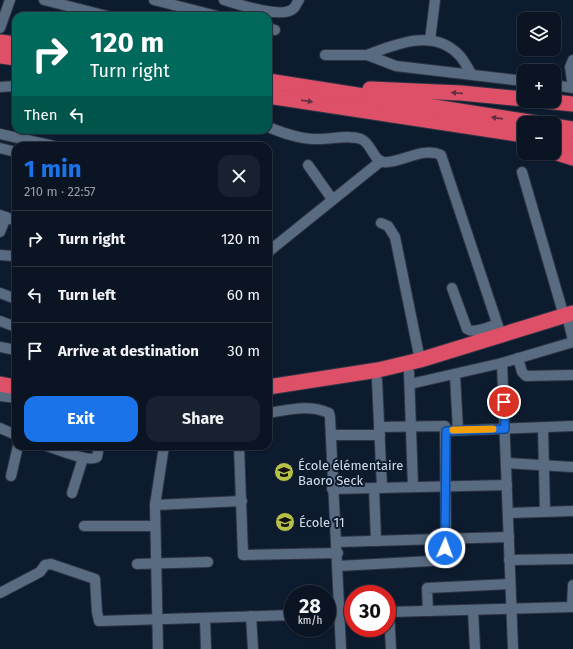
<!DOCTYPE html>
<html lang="en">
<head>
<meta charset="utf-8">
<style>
	body { margin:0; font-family:"Fira Sans",sans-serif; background:#18212f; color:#f1f3f6; height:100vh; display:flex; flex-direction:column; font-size:15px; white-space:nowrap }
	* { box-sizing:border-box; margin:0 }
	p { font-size:13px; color:#999ea5 }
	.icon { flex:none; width:22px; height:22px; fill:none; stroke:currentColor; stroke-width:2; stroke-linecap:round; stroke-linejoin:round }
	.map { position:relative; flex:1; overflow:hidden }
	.details { position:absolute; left:12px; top:142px; width:260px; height:308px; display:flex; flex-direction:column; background:#0a1422; border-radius:12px; box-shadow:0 1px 3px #0004,0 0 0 1px #2a3340 }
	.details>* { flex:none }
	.banner { position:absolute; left:12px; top:12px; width:260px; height:122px; border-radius:12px; box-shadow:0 1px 3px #0004,0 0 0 1px #2a3340; background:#00695c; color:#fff; overflow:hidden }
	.controls { position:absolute; left:517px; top:12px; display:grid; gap:8px }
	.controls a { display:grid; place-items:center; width:44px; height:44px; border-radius:8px; background:#0a1422; box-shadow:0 1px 3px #0004,0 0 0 1px #2a3340; font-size:20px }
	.speed { position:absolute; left:284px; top:585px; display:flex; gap:8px; font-size:20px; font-weight:700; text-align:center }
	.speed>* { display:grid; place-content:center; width:52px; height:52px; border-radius:50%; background:#0a1422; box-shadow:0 1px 3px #0004,0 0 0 1px #2a3340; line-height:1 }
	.speed small { font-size:10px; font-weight:400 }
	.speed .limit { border:6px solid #d22; background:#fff; color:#111 }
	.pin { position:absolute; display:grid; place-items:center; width:34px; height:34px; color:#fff; margin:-17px; border:2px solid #fff; border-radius:50%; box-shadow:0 1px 4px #0007 }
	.me { position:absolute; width:44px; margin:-22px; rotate:2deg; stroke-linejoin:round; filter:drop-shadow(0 0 3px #0008) }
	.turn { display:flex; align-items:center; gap:14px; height:84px; padding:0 12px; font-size:18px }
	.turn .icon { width:52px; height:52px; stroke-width:2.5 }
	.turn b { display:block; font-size:28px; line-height:34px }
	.then { display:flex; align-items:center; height:38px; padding:0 12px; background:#0003; gap:8px; font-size:15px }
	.round { display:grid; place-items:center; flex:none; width:42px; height:42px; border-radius:12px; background:#18212f }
	.overview { display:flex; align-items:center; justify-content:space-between; height:68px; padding:0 12px }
	h1 { font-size:24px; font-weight:700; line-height:30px; color:#1a73e8 }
	.action { display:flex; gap:8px; margin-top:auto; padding:8px 12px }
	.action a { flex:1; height:46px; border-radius:12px; background:#1a73e8; color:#fff; font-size:16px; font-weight:700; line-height:46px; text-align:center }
	.action a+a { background:#18212f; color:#f1f3f6 }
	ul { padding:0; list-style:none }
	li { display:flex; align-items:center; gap:12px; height:56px; padding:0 12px; border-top:1px solid #2a3340 }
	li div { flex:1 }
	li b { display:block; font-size:15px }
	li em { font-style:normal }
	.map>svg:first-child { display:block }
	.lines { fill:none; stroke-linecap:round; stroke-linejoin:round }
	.minor-casing { stroke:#2e3544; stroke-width:12 }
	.highway-casing { stroke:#2e3544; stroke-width:17 }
	.minor { stroke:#596b81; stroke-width:10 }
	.highway { stroke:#de5067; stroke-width:15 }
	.oneway { fill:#613045 }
	.route-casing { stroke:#114b97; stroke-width:10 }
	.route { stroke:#1a73e8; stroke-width:7 }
	.slow { stroke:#f59e0b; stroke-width:7 }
	.labels { text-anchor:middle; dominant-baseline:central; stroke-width:4; stroke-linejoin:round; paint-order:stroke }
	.poi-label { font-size:13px; fill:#d2dde9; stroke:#0d1b2e; text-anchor:start }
</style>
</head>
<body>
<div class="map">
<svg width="573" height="649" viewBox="0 0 573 649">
	<rect width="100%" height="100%" fill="#0d1b2e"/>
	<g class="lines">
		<g class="minor-casing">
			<g id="minor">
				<path d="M44,0L107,16"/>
				<path d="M154,0L217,16"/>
				<path d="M224,0C238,4 283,20 294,8C296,6 297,2 299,0"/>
				<path d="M0,28L10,0"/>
				<path d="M268,28L275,30"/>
				<path d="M430,40L435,0"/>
				<path d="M325,55H367L396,66L524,81"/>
				<path d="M367,55C396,44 434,28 459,55C464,60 467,67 471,73"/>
				<path d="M573,60L570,67L573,88"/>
				<path d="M554,85L573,88"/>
				<path d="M0,87L16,86"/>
				<path d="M268,127C283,133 299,139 315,139C330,140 347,134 361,139C373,144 373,164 387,162C404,161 424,147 441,155L501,335"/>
				<path d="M0,134L54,146"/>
				<path d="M0,148L16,152"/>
				<path d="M308,165L332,199"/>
				<path d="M522,172L564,316"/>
				<path d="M0,215L16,221"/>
				<path d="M381,223L388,226L395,237L420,360"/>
				<path d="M0,232L6,217"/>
				<path d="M268,252L381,161"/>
				<path d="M0,255L13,256L16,254"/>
				<path d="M452,288L467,329C475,334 489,327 497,324"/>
				<path d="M0,293L16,299"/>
				<path d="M0,321L16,327"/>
				<path d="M569,324L573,340"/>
				<path d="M0,347L16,350"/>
				<path d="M518,358L522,372L526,376L573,375"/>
				<path d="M502,363L513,649"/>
				<path d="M409,372L413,487"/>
				<path d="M455,375L458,430"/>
				<path d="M377,380L382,488"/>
				<path d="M410,384L502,363L573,342"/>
				<path d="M0,396L16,398"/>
				<path d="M268,413C288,410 309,404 329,413L330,417L341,649"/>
				<path d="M0,428L16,435"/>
				<path d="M543,428L545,511"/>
				<path d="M446,431L573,426"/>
				<path d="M331,435H380"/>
				<path d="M47,446C57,449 89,463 97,457L99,446"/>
				<path d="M239,446L243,555L338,553"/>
				<path d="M506,463L573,467"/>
				<path d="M11,476L18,446"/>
				<path d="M374,488L376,541"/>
				<path d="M332,489L507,485"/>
				<path d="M72,493L83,458"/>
				<path d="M155,505L242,501"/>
				<path d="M508,513L573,511"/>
				<path d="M84,526H155"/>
				<path d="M337,542L509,537"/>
				<path d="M509,560L573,559"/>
				<path d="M137,564L208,562"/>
				<path d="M338,566L431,561L440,560L445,557L446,539L445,426L379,427"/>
				<path d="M0,593L40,572L45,565L51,564L95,579L97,612L99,621L293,615"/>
				<path d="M572,607L573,585"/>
				<path d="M473,610L475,649"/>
				<path d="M428,611L427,588L510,584"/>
				<path d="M387,612L573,607"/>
				<path d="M389,612L391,649"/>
				<path d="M327,614L353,613"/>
				<path d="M251,616L253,649"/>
				<path d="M205,618L206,649"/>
				<path d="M158,649L155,505L164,446"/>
			</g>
		</g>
		<g class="highway-casing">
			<g id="highway">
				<path d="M0,42L16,44"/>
				<path d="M0,56L16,58"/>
				<path d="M268,81L536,123"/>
				<path d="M370,89L461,93L524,99"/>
				<path d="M268,96L524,135"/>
				<path d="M545,101L573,104"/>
				<path d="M554,126L573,129"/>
				<path d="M554,140L573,144"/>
				<path d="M554,152L573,158"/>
				<path d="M0,384L16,387"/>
				<path d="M268,387L378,370L420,360L573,313"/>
			</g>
		</g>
		<use href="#minor" class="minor"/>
		<use href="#highway" class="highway"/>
	</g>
	<defs><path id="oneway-solid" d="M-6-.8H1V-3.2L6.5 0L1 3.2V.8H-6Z"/></defs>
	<g class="oneway">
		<use href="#oneway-solid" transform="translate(457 93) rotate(-176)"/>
		<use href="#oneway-solid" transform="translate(307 101) rotate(8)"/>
		<use href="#oneway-solid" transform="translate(497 118) rotate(-172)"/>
	</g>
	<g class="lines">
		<g class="route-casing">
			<path id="route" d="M445,548L446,431L505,429L504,402"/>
		</g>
		<use href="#route" class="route"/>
		<path class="slow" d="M453,430L493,429"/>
	</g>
	<defs>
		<g id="school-disc" transform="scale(1)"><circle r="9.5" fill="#b8c147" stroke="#0d1b2e"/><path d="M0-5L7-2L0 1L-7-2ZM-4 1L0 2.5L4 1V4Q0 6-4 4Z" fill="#111"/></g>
	</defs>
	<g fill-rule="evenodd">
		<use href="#school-disc" x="284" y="472"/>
		<use href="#school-disc" x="285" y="522"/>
	</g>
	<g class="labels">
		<g class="poi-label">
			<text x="298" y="465">École élémentaire<tspan x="298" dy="15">Baoro Seck</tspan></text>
			<text x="299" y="522">École 11</text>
		</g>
	</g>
</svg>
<div class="controls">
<a><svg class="icon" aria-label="layers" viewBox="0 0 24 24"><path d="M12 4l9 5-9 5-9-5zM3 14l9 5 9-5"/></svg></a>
<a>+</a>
<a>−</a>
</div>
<div class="speed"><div>28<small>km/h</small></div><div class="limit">30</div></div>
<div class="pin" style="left:504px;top:402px;background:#d93025"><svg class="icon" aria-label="arrive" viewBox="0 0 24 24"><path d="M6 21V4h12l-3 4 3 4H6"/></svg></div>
<svg class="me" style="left:445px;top:548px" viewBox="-20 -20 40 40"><circle r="17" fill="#1a73e8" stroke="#fff" stroke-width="3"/><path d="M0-11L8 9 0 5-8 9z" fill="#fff"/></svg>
<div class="banner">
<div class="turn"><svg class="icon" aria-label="right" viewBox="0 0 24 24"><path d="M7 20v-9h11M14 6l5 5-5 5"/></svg><div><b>120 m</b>Turn right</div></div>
<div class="then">Then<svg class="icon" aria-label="left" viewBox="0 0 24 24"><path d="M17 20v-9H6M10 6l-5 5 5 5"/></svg></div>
</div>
<section class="details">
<div class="overview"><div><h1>1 min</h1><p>210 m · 22:57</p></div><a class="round"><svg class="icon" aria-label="close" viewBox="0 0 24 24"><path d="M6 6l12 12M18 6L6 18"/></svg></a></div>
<ul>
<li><svg class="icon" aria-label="right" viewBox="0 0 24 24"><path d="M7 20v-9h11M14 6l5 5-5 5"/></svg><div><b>Turn right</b></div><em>120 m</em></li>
<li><svg class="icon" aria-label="left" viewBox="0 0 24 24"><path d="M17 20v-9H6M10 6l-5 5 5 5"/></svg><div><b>Turn left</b></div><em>60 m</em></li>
<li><svg class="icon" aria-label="arrive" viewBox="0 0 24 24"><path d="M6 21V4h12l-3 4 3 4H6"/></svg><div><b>Arrive at destination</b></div><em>30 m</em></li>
</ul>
<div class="action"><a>Exit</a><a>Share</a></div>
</section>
</div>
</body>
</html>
